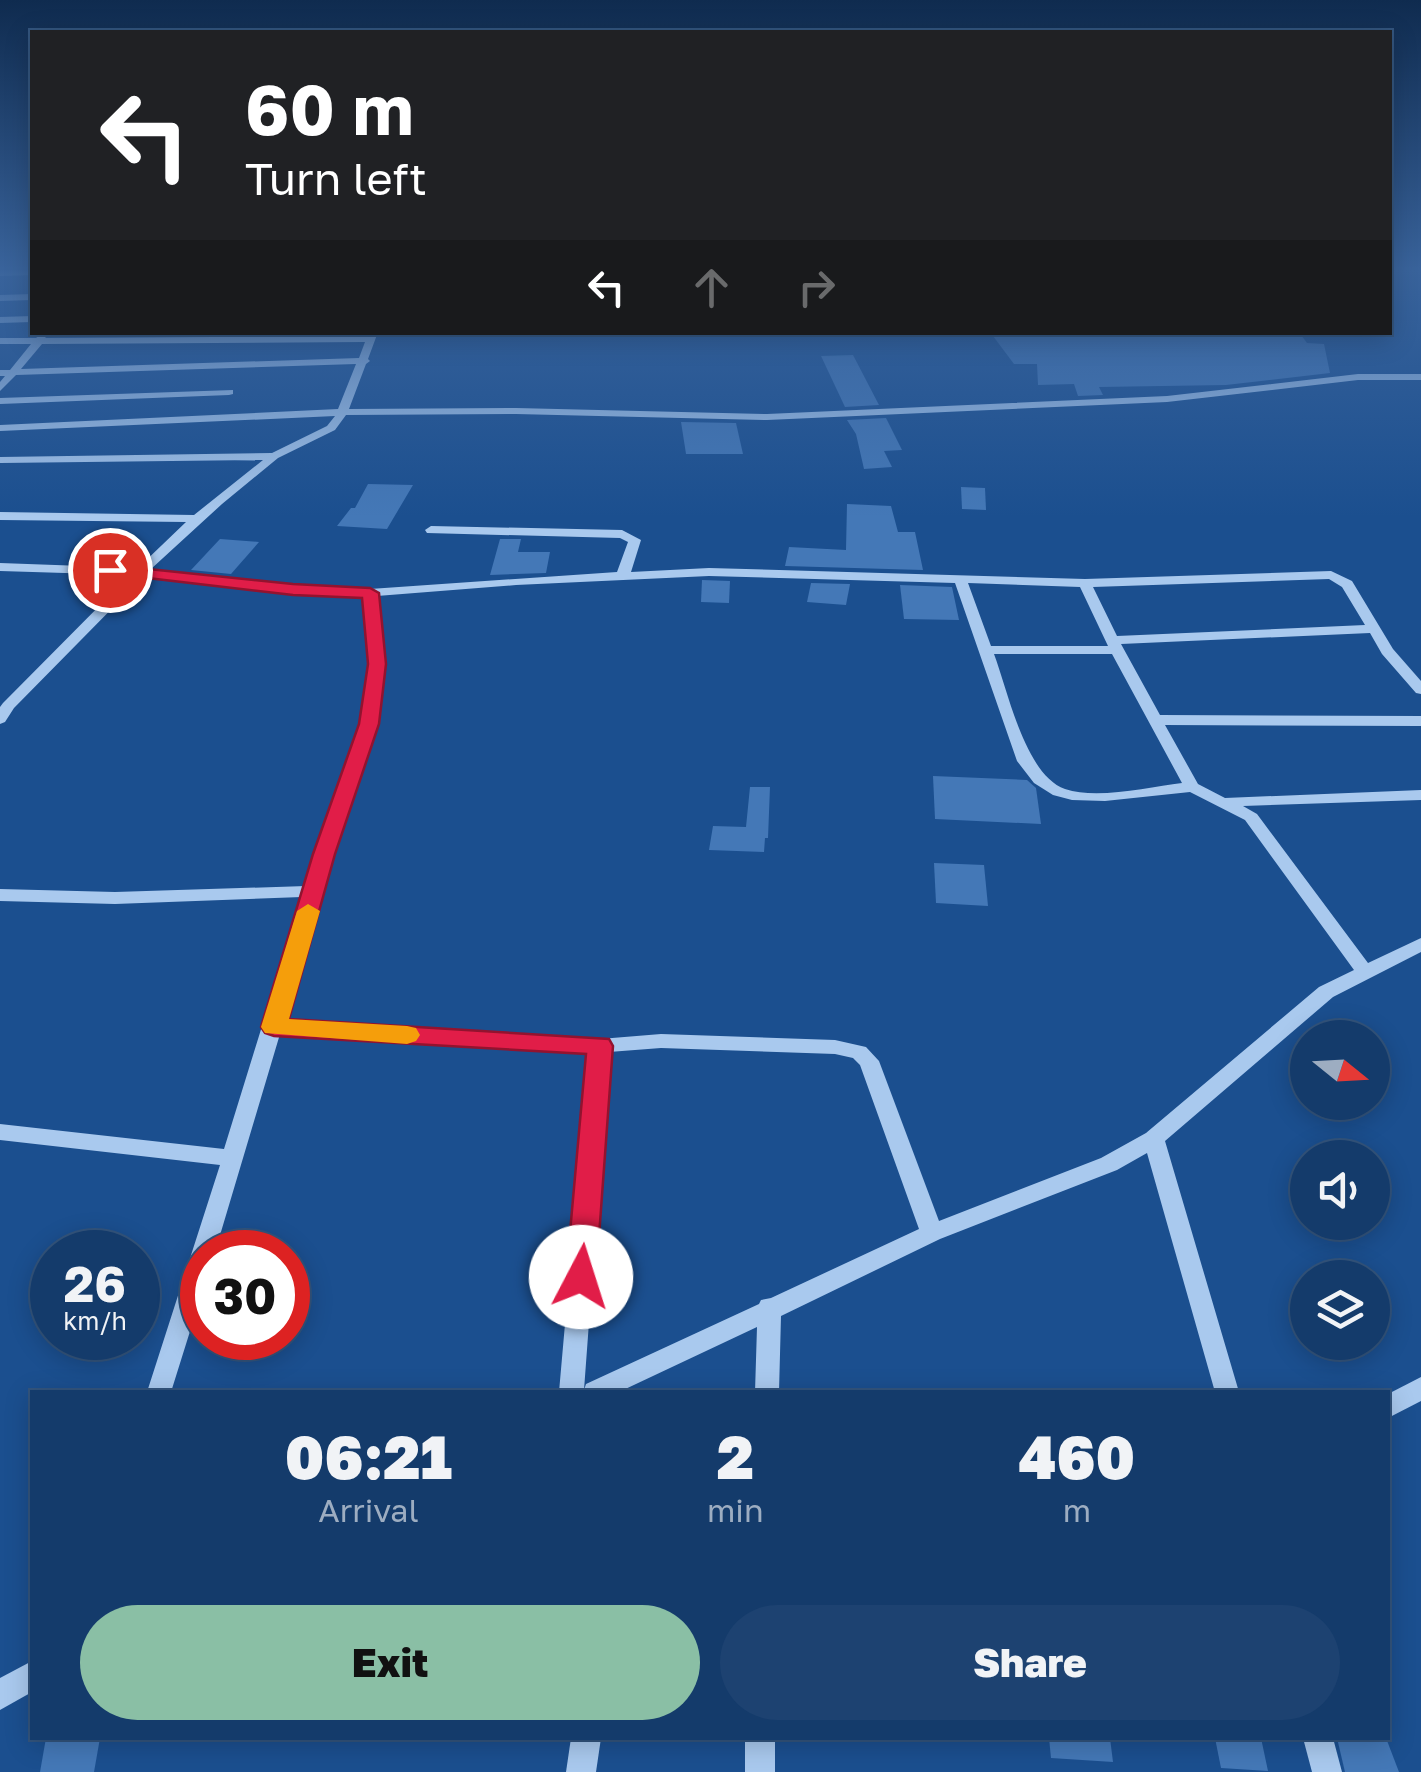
<!DOCTYPE html>
<html lang="en">
<head>
<meta charset="utf-8">
<style>
	body { margin:0; font-family:"Golos Text",sans-serif; background:#1d4271; color:#f1f3f6; height:100vh; display:flex; flex-direction:column; font-size:38px; white-space:nowrap }
	* { box-sizing:border-box; margin:0 }
	p { font-size:32px; color:#9dadc1 }
	.icon { flex:none; width:55px; height:55px; fill:none; stroke:currentColor; stroke-width:2; stroke-linecap:round; stroke-linejoin:round }
	.map { position:relative; flex:1; overflow:hidden }
	.drawer { position:absolute; left:30px; top:1390px; width:1360px; height:350px; display:flex; flex-direction:column; background:#143b6b; border-radius:0px; box-shadow:0 5px 25px #0003,0 0 0 2px #33557e }
	.drawer>* { flex:none }
	.top-card { position:absolute; left:30px; top:30px; width:1362px; height:305px; border-radius:0px; box-shadow:0 5px 25px #0003,0 0 0 2px #33557e; background:#202124; color:#fff; overflow:hidden }
	.needle { width:65px; rotate:108deg }
	.buttons { position:absolute; left:1290px; top:1020px; display:grid; gap:20px }
	.buttons a { display:grid; place-items:center; width:100px; height:100px; border-radius:50%; background:#143b6b; box-shadow:0 5px 25px #0003,0 0 0 2px #33557e; font-size:50px }
	.speed { position:absolute; left:30px; top:1230px; display:flex; gap:20px; font-size:50px; font-weight:700; text-align:center }
	.speed>* { display:grid; place-content:center; width:130px; height:130px; border-radius:50%; background:#143b6b; box-shadow:0 5px 25px #0003,0 0 0 2px #33557e; line-height:1 }
	.speed small { font-size:25px; font-weight:400 }
	.speed .limit { border:15px solid #d22; background:#fff; color:#111 }
	.pin { position:absolute; display:grid; place-items:center; width:85px; height:85px; color:#fff; margin:-42px; border:5px solid #fff; border-radius:50%; box-shadow:0 2px 10px #0007 }
	.me { position:absolute; width:110px; margin:-55px; rotate:5deg; stroke-linejoin:round; filter:drop-shadow(0 0 8px #0008) }
	.turn { display:flex; align-items:center; gap:35px; height:210px; padding:0 50px; font-size:45px }
	.turn .icon { width:130px; height:130px; stroke-width:2.5 }
	.turn b { display:block; font-size:70px; line-height:85px }
	.lanes { display:flex; align-items:center; height:95px; padding:0 50px; background:#0003; justify-content:center; gap:50px; direction:ltr }
	.lanes .off { opacity:.35 }
	.eta { display:flex; justify-content:space-evenly; align-items:center; height:170px; text-align:center }
	.eta b { font-size:60px; font-weight:800; line-height:70px }
	.button { display:flex; gap:20px; margin-top:auto; padding:20px 50px }
	.button a { flex:1; height:115px; border-radius:60px; background:#8abfa5; color:#111; font-size:40px; font-weight:800; line-height:115px; text-align:center }
	.button a+a { background:#1d4271; color:#f1f3f6 }
	.map>svg:first-child { display:block }
	.building { fill:#4478b7 }
	.lines { fill:none; stroke-linecap:round; stroke-linejoin:round }
	.minor { fill:#a9c9ee; fill-rule:evenodd }
	.route { fill:#e11d48; stroke:#92132f; stroke-width:2.5 }
	.slow { fill:#f59e0b }
</style>
</head>
<body>
<div class="map">
<svg width="1421" height="1772" viewBox="0 0 1421 1772">
	<rect width="100%" height="100%" fill="#1b4f8f"/>
	<g class="building">
		<path d="M990,332L1301,335L1307,343L1324,344L1330,373L1226,385L1099,387L1103,395L1078,396L1074,384L1038,385L1037,364H1014Z"/>
		<path d="M853,355L879,405L845,407L821,356Z"/>
		<path d="M886,418L902,450L884,451L892,467L864,469L856,434L847,420Z"/>
		<path d="M681,422L736,423L743,454H686Z"/>
		<path d="M368,484L413,485L387,529L337,526L351,508H355Z"/>
		<path d="M961,487L985,488L986,510L962,509Z"/>
		<path d="M847,504L891,506L898,532H915L923,570L785,566L789,547L846,550Z"/>
		<path d="M220,539L259,542L231,574L191,570Z"/>
		<path d="M500,539H521L518,552H550L546,573L490,575Z"/>
		<path d="M702,580L730,581L729,603L701,602Z"/>
		<path d="M811,583L850,584L846,605L807,602Z"/>
		<path d="M900,585L952,587L959,620L904,619Z"/>
		<path d="M933,776L1027,780L1036,788L1041,824L935,819Z"/>
		<path d="M750,787H770L768,838H765L764,852L709,850L713,826L746,827Z"/>
		<path d="M934,863L984,865L988,906L936,903Z"/>
		<path d="M46,1738H100L94,1772H40Z"/>
		<path d="M1049,1738H1110L1113,1762L1051,1758Z"/>
		<path d="M1215,1738H1261L1268,1771L1221,1768Z"/>
		<path d="M1337,1738H1386L1399,1772H1345Z"/>
	</g>
	<g class="lines">
		<g class="minor">
			<path d="M0,270H32V275L0,276Z"/>
			<path d="M32,294V300L0,301V295Z"/>
			<path d="M32,316V322L0,323V317Z"/>
			<path d="M369,332H378L368,359L370,361L366,364L349,409L516,408L767,414L1167,396L1358,374H1421V380H1358L1167,402L767,420L516,414L346,415L335,430L278,458L222,504L151,569L293,585L370,589L617,572L628,542L620,538L427,533L425,530L431,526L622,530L641,540L631,572L709,568L1085,579L1331,571L1352,581L1393,649L1421,681V694L1416,693L1382,654L1370,633L1121,644L1160,715L1421,716V726L1165,725L1198,784L1225,798L1421,790V800L1243,806L1257,814L1368,963L1421,938V952L1333,997L1165,1141L1239,1392H1215L1147,1153L1117,1170L940,1239L781,1316L779,1392H755L757,1327L619,1392H559L589,1052L280,1034L215,1252H202V1293L171,1392H147L220,1165L0,1140V1124L224,1149L302,897L115,904L0,901V889L115,892L306,886L361,724L370,664L364,597L293,593L144,576L14,708L5,722L0,724V707L3,703L130,575L0,571V563L138,568L186,522L0,520V512L194,515L263,460L0,463V457L272,453L327,426L335,416L0,431V425L338,409L356,364L16,375L0,391V382L5,376H0V370H10L31,344H0V338H36L42,334L46,338L368,336ZM365,342L359,358L21,369L42,344ZM709,576L955,583L1017,761L1034,783L1053,795L1072,800L1105,801L1190,792L1245,820L1354,970L1319,987L1146,1133L1101,1158L939,1221L879,1061L866,1047L835,1040L661,1034L600,1039L283,1021L333,854L377,724L384,664L377,596L516,585ZM1329,579L1342,587L1365,625L1117,636L1093,587ZM968,583L1080,587L1108,646H991ZM994,654H1112L1182,783C1149,787 1097,800 1065,789C1025,775 1008,691 994,654ZM661,1048L835,1054L853,1058L860,1065L919,1229L771,1298L761,1300L759,1304L586,1384L584,1390L609,1052Z"/>
			<path d="M233,390V394L229,395L0,404V398Z"/>
			<path d="M1421,1377V1401L1388,1418V1394Z"/>
			<path d="M32,1661V1692L0,1710V1678Z"/>
			<path d="M571,1738H601L596,1772H566Z"/>
			<rect x="745" y="1738" width="30" height="34"/>
			<path d="M1303,1738H1333L1342,1772H1312Z"/>
		</g>
	</g>
	<linearGradient id="sky" x2="0" y2="1"><stop stop-color="#0f2b4f"/><stop offset="0.52" stop-color="#39639b"/><stop offset="1" stop-color="#39639b" stop-opacity="0"/></linearGradient>
	<rect width="1421" height="517" fill="url(#sky)"/>
	<path class="route" d="M110,565L293,584L370,588L379,593L386,664L379,724L335,854L289,1019L609,1039L613,1046L596,1277L592,1286L581,1290L570,1286L566,1277L586,1054L274,1036L265,1033L261,1027L313,854L359,724L368,664L362,598L293,595L105,573L102,570Z"/>
	<path class="slow" d="M308,904L320,911L289,1019L407,1026L416,1028L420,1035L416,1041L407,1044L265,1033L261,1027L297,911Z"/>
</svg>
<div class="buttons">
<a><svg class="needle" viewBox="-14 -14 28 28"><path d="M0-13l5 13h-10z" fill="#e53935"/><path d="M0 13l5-13h-10z" fill="#9dadc1"/></svg></a>
<a><svg class="icon" aria-label="sound" viewBox="0 0 24 24"><path d="M4 9h4l5-4v14l-5-4H4zM17 9q2 3 0 6"/></svg></a>
<a><svg class="icon" aria-label="layers" viewBox="0 0 24 24"><path d="M12 4l9 5-9 5-9-5zM3 14l9 5 9-5"/></svg></a>
</div>
<div class="speed"><div>26<small>km/h</small></div><div class="limit">30</div></div>
<div class="pin" style="left:110px;top:570px;background:#d93025"><svg class="icon" aria-label="arrive" viewBox="0 0 24 24"><path d="M6 21V4h12l-3 4 3 4H6"/></svg></div>
<svg class="me" style="left:581px;top:1277px" viewBox="-20 -20 40 40"><circle r="19" fill="#fff"/><path d="M0-13L10 11 0 6-10 11z" fill="#e11d48"/></svg>
<div class="top-card">
<div class="turn"><svg class="icon" aria-label="left" viewBox="0 0 24 24"><path d="M17 20v-9H6M10 6l-5 5 5 5"/></svg><div><b>60 m</b>Turn left</div></div>
<div class="lanes"><svg class="icon" aria-label="left" viewBox="0 0 24 24"><path d="M17 20v-9H6M10 6l-5 5 5 5"/></svg><svg class="icon off" aria-label="ahead" viewBox="0 0 24 24"><path d="M12 20V5M6 11l6-6 6 6"/></svg><svg class="icon off" aria-label="right" viewBox="0 0 24 24"><path d="M7 20v-9h11M14 6l5 5-5 5"/></svg></div>
</div>
<section class="drawer">
<div class="eta">
<div><b>06:21</b><p>Arrival</p></div>
<div><b>2</b><p>min</p></div>
<div><b>460</b><p>m</p></div>
</div>
<div class="button"><a>Exit</a><a>Share</a></div>
</section>
</div>
</body>
</html>
